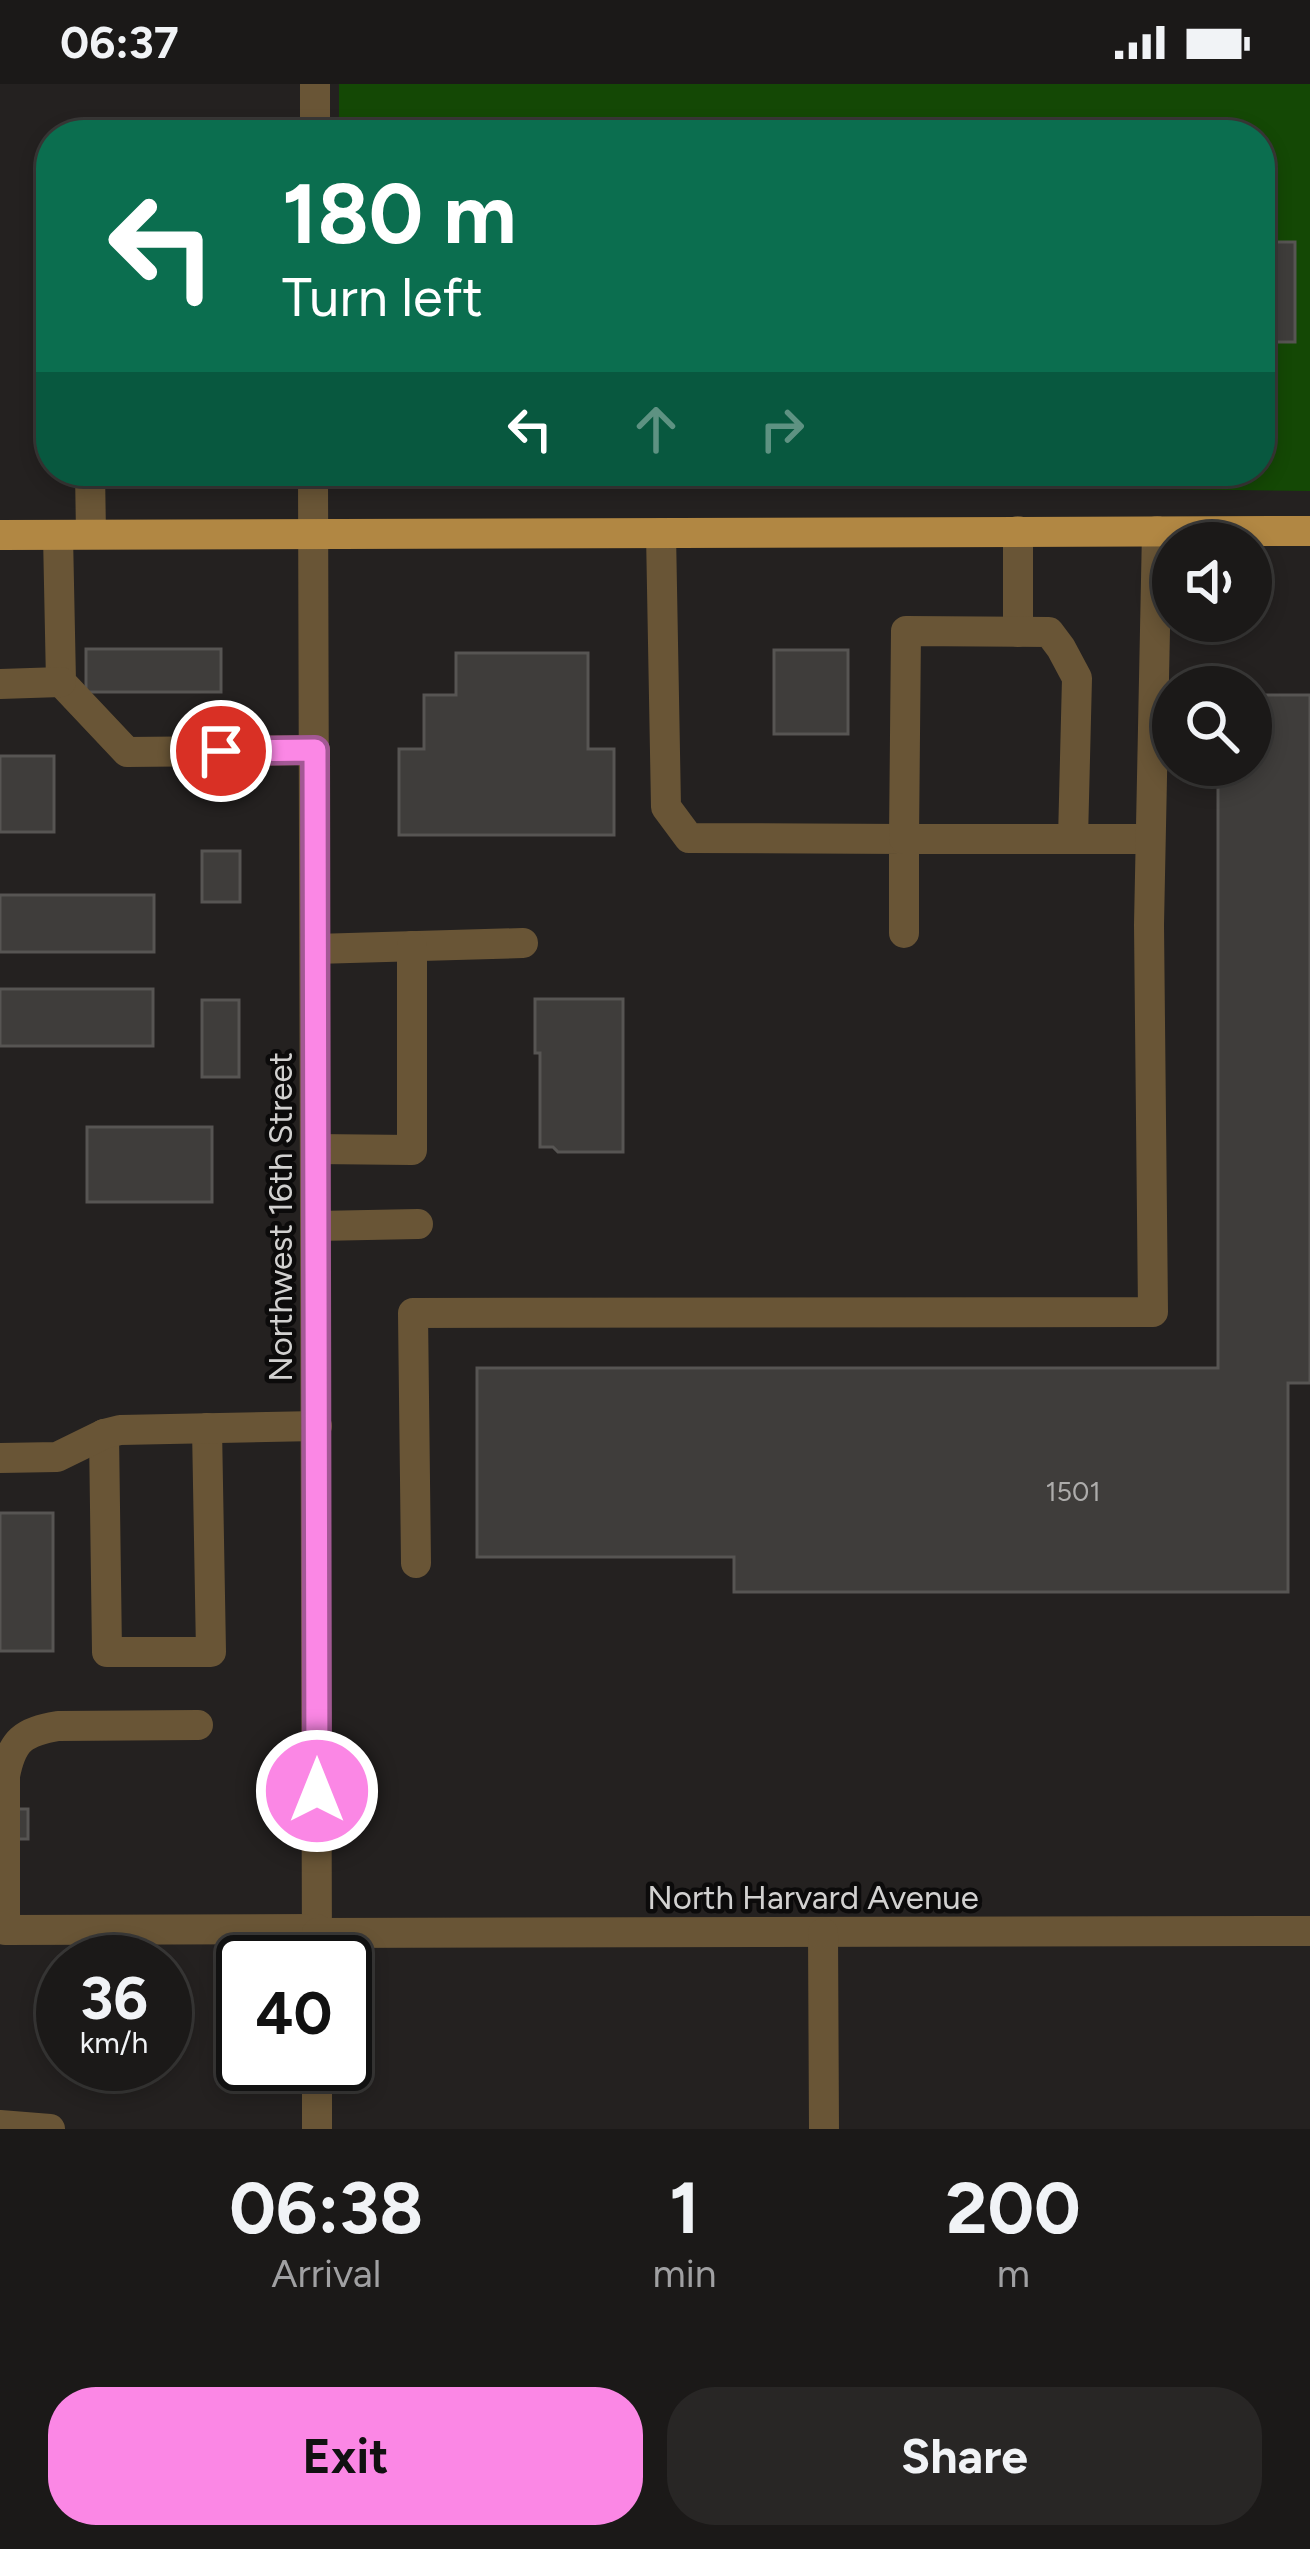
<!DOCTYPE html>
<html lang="en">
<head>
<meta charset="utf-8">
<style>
	body { margin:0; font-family:Figtree,sans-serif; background:#282625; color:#f1f3f6; height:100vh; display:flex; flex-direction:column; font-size:45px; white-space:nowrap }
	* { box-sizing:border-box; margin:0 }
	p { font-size:39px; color:#a0a0a2 }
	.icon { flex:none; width:66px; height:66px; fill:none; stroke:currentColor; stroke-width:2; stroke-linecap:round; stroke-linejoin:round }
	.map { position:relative; height:2045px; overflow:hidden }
	.panel { display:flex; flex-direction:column; background:#1b1918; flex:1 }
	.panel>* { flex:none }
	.top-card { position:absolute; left:36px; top:36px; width:1239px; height:366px; border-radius:48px; box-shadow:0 6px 18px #0003,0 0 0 3px #393837; background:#0b6e4f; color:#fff; overflow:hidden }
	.buttons { position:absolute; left:1152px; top:438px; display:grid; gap:24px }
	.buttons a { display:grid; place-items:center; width:120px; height:120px; border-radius:50%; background:#1b1918; box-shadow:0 6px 18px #0003,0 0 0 3px #393837; font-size:60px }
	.speed { position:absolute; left:36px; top:1851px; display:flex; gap:24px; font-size:60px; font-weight:700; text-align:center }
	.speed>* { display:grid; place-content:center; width:156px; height:156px; border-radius:50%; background:#1b1918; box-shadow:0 6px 18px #0003,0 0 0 3px #393837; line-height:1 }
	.speed small { font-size:30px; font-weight:400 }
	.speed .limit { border:6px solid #111; border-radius:18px; background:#fff; color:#111 }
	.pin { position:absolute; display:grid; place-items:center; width:102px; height:102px; color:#fff; margin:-51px; border:6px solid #fff; border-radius:50%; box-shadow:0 3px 12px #0007 }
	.me { position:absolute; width:132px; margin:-66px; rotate:0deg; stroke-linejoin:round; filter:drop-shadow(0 0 9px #0008) }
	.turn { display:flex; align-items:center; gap:42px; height:252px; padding:0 48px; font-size:54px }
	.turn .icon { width:156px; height:156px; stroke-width:2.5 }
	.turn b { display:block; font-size:84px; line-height:102px }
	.lanes { display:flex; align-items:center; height:114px; padding:0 48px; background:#0003; justify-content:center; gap:60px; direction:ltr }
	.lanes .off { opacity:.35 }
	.eta { display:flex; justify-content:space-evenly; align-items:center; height:204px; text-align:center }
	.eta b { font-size:72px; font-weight:700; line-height:84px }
	.action { display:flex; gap:24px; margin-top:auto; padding:24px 48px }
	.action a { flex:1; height:138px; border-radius:48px; background:#fb87e5; color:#111; font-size:48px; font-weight:700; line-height:138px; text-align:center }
	.action a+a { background:#282625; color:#f1f3f6 }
	.status { display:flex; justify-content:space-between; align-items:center; height:84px; padding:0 60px; background:#1b1918; direction:ltr }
	.status svg { height:33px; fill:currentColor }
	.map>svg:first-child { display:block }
	.green { fill:#144805 }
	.building { fill:#3f3d3b; stroke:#575553; stroke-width:3 }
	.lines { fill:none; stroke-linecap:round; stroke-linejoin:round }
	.minor { stroke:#695536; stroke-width:30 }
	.major { stroke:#b18743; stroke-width:30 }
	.route-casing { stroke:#a35895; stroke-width:30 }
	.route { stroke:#fb87e5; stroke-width:21 }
	.labels { text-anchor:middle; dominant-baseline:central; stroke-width:9; stroke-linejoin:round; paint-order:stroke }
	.number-label { font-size:27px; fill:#adacab }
	.street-label { font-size:33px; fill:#d2d1d0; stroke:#0c0b0b }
</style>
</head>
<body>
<div class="status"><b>06:37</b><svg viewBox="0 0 49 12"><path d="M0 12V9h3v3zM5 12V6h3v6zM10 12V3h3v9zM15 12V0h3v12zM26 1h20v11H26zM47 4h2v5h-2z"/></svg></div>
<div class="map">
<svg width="1310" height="2045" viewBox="0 0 1310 2045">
	<rect width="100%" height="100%" fill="#242120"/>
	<path class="green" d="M339,0H1310V407L377,395L356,388L1260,387V51H339Z"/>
	<g class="building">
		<rect x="1260" y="158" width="35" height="100"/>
		<rect x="86" y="565" width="135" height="43"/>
		<rect x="774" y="566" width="74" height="84"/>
		<path d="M456,569H588V665H614V751H399V665H424V611H456Z"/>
		<path d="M1251,611H1310V1299H1288V1508H734V1473H477V1284H1218V681H1251Z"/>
		<rect x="0" y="672" width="54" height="76"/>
		<rect x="202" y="767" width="38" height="51"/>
		<rect x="0" y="811" width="154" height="57"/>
		<rect x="0" y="905" width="153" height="57"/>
		<path d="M535,915H623V1068H558L553,1063H540V969H535Z"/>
		<rect x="202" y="916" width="37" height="77"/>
		<rect x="87" y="1043" width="125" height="75"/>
		<rect x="0" y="1429" width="53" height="138"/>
		<rect x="0" y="1725" width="28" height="30"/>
	</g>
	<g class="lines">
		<g class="minor">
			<path d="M315,51V0"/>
			<path d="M90,387L91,450"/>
			<path d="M313,387L317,1878"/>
			<path d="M1018,447V548"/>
			<path d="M661,449L666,723L689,754L904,755V849"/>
			<path d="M58,451L61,598L127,668L315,666"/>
			<path d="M0,600L61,598"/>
			<path d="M1073,755L1077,594L1061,564L1049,548L906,547L904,755H1150"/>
			<path d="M315,865L523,859"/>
			<path d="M316,1065L412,1066V862"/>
			<path d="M317,1142L418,1140"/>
			<path d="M104,1350L107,1568H211L207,1344"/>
			<path d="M0,1374L57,1373L104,1350L120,1346L317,1342"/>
			<path d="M416,1479L413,1229L1153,1228L1149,841L1157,447"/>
			<path d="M198,1641L58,1642C23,1648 12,1656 5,1692V1846L317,1845"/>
			<path d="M317,1849L1310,1847"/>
			<path d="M823,1849L824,2045"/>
			<path d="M317,1980V2045"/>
			<path d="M0,2041L50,2045"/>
		</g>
		<path class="major" d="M0,451L1310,447"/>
	</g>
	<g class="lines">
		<g class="route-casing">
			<path id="route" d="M221,667L315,666L317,1707"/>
		</g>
		<use href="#route" class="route"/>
	</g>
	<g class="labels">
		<g class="number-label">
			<text x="1073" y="1407">1501</text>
		</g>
		<g class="street-label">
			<text transform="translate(280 1133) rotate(-90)">Northwest 16th Street</text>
			<text x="813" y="1813">North Harvard Avenue</text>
		</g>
	</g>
</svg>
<div class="buttons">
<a><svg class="icon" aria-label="sound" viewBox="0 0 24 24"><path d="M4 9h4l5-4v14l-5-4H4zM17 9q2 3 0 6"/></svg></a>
<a><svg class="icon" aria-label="search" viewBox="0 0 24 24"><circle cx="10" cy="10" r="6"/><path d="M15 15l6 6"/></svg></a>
</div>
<div class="speed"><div>36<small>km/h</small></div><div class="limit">40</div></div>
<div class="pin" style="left:221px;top:667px;background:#d93025"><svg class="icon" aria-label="arrive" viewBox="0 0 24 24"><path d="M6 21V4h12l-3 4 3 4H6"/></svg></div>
<svg class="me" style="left:317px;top:1707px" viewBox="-20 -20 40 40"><circle r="17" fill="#fb87e5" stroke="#fff" stroke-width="3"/><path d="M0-11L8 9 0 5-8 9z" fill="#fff"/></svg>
<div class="top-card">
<div class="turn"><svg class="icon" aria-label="left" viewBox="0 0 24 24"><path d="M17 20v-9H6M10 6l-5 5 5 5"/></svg><div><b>180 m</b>Turn left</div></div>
<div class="lanes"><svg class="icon" aria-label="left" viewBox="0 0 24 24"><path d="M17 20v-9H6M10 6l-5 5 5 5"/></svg><svg class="icon off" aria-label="ahead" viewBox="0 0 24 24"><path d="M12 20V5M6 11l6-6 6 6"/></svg><svg class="icon off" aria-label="right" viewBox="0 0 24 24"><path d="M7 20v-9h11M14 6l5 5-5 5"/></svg></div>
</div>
</div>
<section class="panel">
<div class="eta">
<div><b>06:38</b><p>Arrival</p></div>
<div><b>1</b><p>min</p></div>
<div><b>200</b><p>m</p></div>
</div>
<div class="action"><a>Exit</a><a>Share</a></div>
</section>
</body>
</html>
